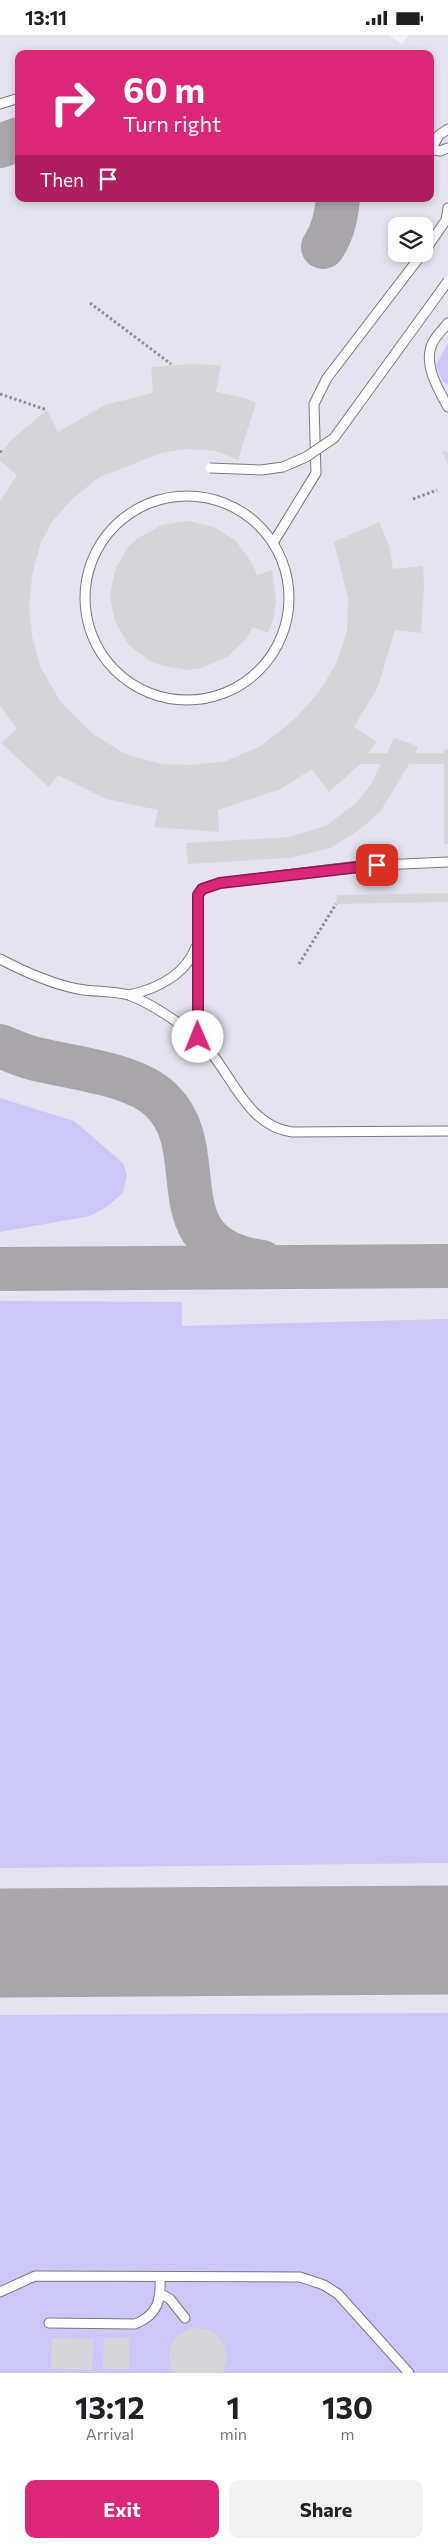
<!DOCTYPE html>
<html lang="en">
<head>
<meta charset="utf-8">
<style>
	body { margin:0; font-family:Commissioner,sans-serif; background:#f2f2f2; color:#202124; height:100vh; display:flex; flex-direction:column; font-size:19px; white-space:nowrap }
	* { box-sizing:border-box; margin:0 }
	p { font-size:16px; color:#757577 }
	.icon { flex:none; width:28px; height:28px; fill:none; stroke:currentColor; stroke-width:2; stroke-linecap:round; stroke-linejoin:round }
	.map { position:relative; height:2338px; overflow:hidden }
	.drawer { display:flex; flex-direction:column; background:#fff; flex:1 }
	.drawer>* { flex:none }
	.top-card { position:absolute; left:15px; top:15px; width:419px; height:152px; border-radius:10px; box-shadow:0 2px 8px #0003; background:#db2777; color:#fff; overflow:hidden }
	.controls { position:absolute; left:388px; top:182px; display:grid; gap:10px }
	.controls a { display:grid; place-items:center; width:45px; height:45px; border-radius:10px; background:#fff; box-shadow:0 2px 8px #0003; font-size:25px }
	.pin { position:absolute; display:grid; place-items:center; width:42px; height:42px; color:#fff; margin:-21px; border-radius:10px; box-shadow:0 2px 8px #0006 }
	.me { position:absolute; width:55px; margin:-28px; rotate:359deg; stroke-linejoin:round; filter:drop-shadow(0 0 4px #0008) }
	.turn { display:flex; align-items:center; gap:18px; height:105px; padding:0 25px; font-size:22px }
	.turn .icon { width:65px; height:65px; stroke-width:2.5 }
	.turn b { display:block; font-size:35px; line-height:42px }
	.then { display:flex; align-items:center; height:48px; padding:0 25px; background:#0003; gap:10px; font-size:19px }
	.eta { display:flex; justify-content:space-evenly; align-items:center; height:85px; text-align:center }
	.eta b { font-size:30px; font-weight:700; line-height:35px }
	.action { display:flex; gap:10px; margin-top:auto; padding:10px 25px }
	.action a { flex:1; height:58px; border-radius:10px; background:#db2777; color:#fff; font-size:20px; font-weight:700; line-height:58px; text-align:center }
	.action a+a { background:#f2f2f2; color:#202124 }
	.status { display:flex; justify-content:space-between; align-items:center; height:35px; padding:0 25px; background:#fff; direction:ltr }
	.status svg { height:14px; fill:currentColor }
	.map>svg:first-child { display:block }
	.built { fill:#e4e3ef; fill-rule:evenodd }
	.green { fill:#ccc7f8 }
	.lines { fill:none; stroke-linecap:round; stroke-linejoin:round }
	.taxiway { stroke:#a8a6aa; stroke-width:44 }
	.runway { stroke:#a8a6aa; stroke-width:109 }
	.building { fill:#d6d6da }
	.service-casing { stroke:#7a7a7e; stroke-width:11 }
	.path { stroke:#908f93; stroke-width:3; stroke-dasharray:2.5 2.5; stroke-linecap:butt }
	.service { stroke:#fff; stroke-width:9 }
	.service-bridge-casing { stroke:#7a7a7e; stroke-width:11; stroke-linecap:butt }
	.service-bridge { stroke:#fff; stroke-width:9 }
	.route-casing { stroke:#8e194d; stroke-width:12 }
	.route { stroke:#db2777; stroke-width:9 }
</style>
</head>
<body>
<div class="status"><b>13:11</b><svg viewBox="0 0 49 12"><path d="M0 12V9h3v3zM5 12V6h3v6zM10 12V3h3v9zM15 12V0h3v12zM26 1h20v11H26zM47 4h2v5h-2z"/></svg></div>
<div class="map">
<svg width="448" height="2338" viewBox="0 0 448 2338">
	<rect width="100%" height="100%" fill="#f2f1f6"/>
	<path class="built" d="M0,0H388L402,9L409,0H448V2338H0ZM19,19H430V164H19ZM396,191H424V219H396Z"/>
	<g class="green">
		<path d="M448,308V350L442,346L436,330Z"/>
		<path d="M0,1063L74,1086L123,1128L127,1140L123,1158L108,1171L90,1181L0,1197Z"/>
		<path d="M0,1266L182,1267V1291L448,1284V1828L0,1833Z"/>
		<path d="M448,1978V2338H0V1980Z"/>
	</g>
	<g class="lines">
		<g class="taxiway">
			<path d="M0,111L19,104"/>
			<path d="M323,212C333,197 336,182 338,164"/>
			<path d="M0,1011C10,1015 21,1020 32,1023C70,1033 133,1038 161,1065C215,1116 152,1212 262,1227"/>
			<path d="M0,1234L448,1231"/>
		</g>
		<path class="runway" d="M0,1908L448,1905"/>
	</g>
	<g class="building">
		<path d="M189,329L221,330L216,357L245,363L256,368L238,425L216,416L187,414L161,418L100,442L73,463L52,487L41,507L32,541L29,572L32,601L40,631L60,666L92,698L125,719L161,729L192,730L226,726L261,711L296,683L319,657L336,629L347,596L348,563L334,507L379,487L389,510L393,534L423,531L424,550L421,598L395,595L378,652L354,692L377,707L368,718H387L394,703L418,711L415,718H444V714H448V809H444V729H409L380,777L359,795L330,813L290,823L188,829L186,808L289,802L325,791L355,769L371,749L381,729H360L329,757L312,734L281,754L218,775L219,797L154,792L158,775L106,764L58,740L49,752L1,708L17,694L0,671V466L17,440L0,426V419L10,406L47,375L58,397L105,370L153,358L151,332Z"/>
		<path d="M442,416L448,417V430Z"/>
		<path d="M188,486L214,492L236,506L252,528L257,540L272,535L276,566L273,585L268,598L253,592L246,604L227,622L202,633L189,635L163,631L150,626L129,610L115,587L110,561L115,535L128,512L138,503L162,490Z"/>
		<path d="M448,858V867L336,869L337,860Z"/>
		<path d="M200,2293L213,2296L225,2311L227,2324L224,2334L222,2338H174L170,2330L169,2319L172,2308L178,2300L190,2294Z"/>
		<path d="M52,2303L93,2304L92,2335L51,2334Z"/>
		<path d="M104,2303H129V2334H103Z"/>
	</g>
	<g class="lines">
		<g class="service-casing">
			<g id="service">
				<path d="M0,69L19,63"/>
				<path d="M448,94L439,100L433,111L435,115L440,116L448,113"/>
				<path d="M424,217L446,185L448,173"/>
				<path d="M448,288C443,294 436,301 433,307C422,328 438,354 448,372"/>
				<circle cx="187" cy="563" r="102"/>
				<path d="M273,508L316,438L314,369L327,343L422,219"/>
				<path d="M0,924C25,937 51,949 78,954C92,957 120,956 131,961C154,970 176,986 196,1001C201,1004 205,1010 209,1015C234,1045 249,1091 292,1097L448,1096"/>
				<path d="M129,960C157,954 185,940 196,912"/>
				<path d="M198,1002V860L202,854L220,848L359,831L448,827"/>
				<path d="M0,2257L35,2241L300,2242L324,2250L338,2259L409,2338"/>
				<path d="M161,2259L170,2264L185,2283"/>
				<path d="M49,2288L135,2289C158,2280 161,2265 160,2242"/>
			</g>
		</g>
		<g class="path">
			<path d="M90,268L171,329"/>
			<path d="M0,359L47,375"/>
			<path d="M0,416L2,417"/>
			<path d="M413,464L437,455"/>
			<path d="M299,929L336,869"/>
		</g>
		<use href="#service" class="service"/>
		<g class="service-bridge-casing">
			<path id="service-bridge" d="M210,433L261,435L283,432L306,422L334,403L448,246"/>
		</g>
		<use href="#service-bridge" class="service-bridge"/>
	</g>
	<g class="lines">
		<g class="route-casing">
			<path id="route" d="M198,1002V860L202,854L220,848L377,830"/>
		</g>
		<use href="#route" class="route"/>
	</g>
</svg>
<div class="controls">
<a><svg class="icon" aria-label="layers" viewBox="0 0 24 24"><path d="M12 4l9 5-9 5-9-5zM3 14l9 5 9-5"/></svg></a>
</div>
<div class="pin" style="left:377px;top:830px;background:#d93025"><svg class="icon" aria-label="arrive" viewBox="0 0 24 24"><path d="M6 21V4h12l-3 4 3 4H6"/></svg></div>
<svg class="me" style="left:198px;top:1002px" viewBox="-20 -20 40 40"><circle r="19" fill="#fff"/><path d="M0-13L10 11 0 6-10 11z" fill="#db2777"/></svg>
<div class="top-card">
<div class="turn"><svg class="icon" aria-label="right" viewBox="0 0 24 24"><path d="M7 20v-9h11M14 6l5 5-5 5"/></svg><div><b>60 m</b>Turn right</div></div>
<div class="then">Then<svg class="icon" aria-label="arrive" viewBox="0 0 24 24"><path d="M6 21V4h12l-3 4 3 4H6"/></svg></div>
</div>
</div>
<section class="drawer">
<div class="eta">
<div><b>13:12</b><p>Arrival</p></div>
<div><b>1</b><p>min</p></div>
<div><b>130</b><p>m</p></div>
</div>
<div class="action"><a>Exit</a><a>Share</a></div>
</section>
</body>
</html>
